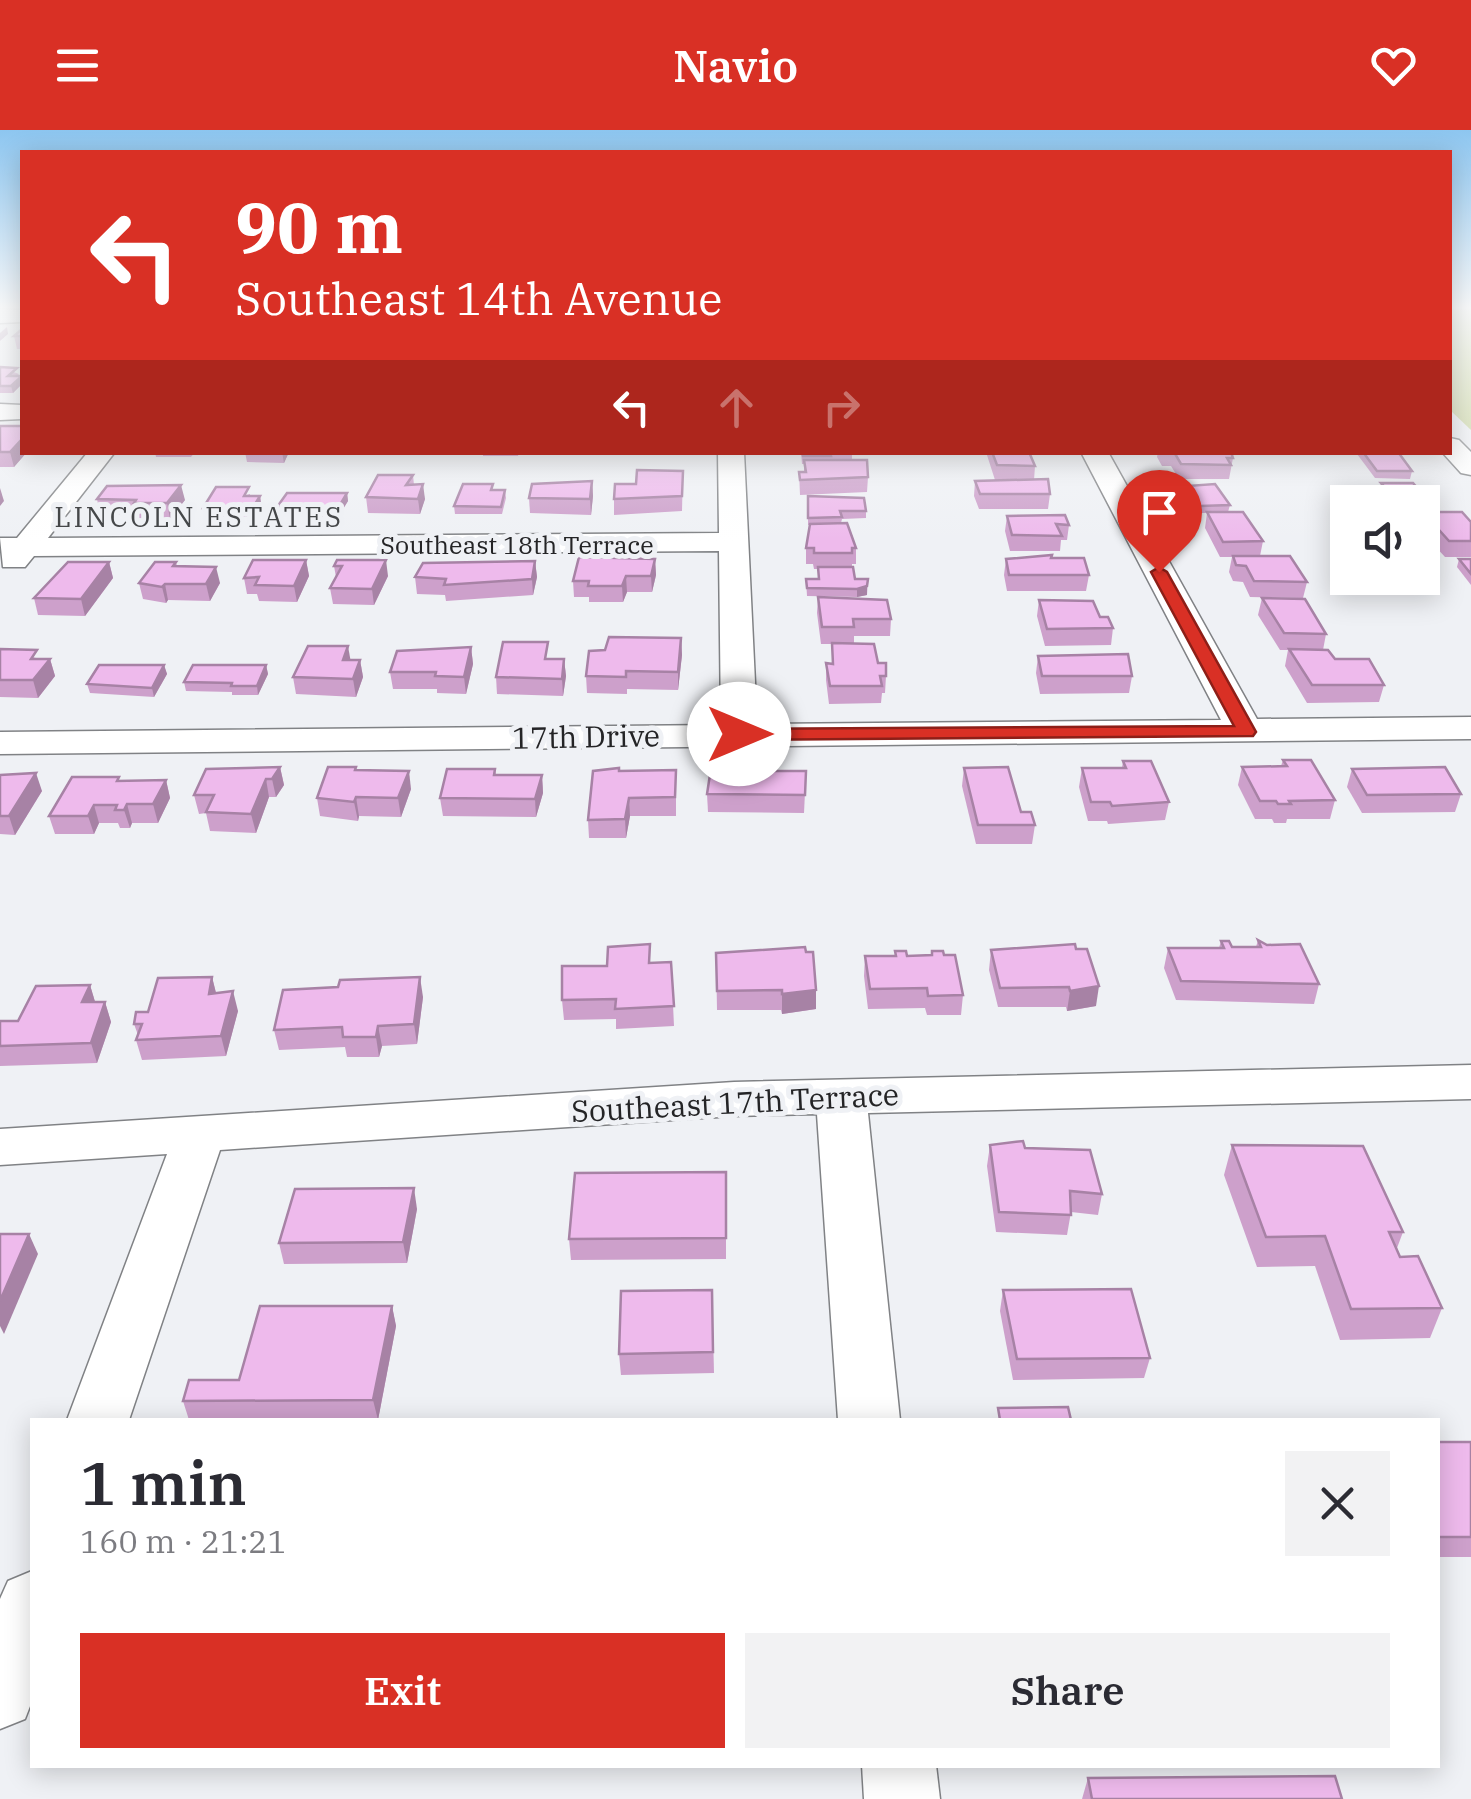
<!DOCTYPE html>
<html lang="en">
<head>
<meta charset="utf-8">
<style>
	body { margin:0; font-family:"IBM Plex Serif",serif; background:#f2f2f3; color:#2b2b33; height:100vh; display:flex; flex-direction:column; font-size:38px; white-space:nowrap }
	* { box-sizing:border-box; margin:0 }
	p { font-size:32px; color:#7c7c81 }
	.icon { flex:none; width:55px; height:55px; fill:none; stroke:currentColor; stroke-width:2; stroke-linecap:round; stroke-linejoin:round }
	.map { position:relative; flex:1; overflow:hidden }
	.drawer { position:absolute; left:30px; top:1288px; width:1410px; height:350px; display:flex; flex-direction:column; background:#fff; border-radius:0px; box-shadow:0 5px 25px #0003 }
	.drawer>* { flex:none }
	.banner { position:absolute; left:20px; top:20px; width:1432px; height:305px; border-radius:0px; box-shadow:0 5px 25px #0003; background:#d93025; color:#fff; overflow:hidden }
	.controls { position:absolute; left:1330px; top:355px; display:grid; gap:20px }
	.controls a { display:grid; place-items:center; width:110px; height:110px; border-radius:0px; background:#fff; box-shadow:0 5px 25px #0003; font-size:50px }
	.pin { position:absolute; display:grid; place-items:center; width:85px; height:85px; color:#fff; margin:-102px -42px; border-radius:50% 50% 50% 0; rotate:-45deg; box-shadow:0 0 10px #0007 }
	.pin .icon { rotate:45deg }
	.me { position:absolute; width:110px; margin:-55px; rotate:90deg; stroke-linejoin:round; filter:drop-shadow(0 0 8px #0008) }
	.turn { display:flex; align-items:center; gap:35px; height:210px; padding:0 50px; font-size:45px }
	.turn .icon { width:130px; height:130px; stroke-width:2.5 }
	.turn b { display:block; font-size:70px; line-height:85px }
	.lanes { display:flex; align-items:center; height:95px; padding:0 50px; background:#0003; justify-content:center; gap:50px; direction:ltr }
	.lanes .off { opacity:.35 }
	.round { display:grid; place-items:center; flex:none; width:105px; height:105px; border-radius:0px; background:#f2f2f3 }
	.head { display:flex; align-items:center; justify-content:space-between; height:170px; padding:0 50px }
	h1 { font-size:60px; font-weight:600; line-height:75px }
	.action { display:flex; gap:20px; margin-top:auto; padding:20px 50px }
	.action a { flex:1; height:115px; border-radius:0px; background:#d93025; color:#fff; font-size:40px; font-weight:600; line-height:115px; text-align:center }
	.action a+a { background:#f2f2f3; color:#2b2b33 }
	header { display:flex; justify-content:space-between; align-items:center; height:130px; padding:0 50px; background:#d93025; color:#fff; font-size:45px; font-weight:600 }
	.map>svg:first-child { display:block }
	.green { fill:#c8d498 }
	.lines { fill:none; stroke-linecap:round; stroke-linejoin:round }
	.minor-casing { stroke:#808285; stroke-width:3 }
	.minor { fill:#fff; fill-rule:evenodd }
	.wall { fill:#cda0cb }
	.shaded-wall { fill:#a782a5 }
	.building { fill:#eebaec; stroke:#a782a5; stroke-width:2.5 }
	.route { fill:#d93025; stroke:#8d1f18; stroke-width:2.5 }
	.labels { text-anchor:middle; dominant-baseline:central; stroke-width:10; stroke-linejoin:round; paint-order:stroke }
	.far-street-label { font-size:25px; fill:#242426; stroke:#eff1f5 }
	.far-neighbourhood-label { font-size:28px; letter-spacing:2.5px; fill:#454749; stroke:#eff1f5 }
	.street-label { font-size:30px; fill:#242426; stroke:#eff1f5 }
</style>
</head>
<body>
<header><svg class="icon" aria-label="menu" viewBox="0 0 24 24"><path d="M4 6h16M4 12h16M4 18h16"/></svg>Navio<svg class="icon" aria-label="heart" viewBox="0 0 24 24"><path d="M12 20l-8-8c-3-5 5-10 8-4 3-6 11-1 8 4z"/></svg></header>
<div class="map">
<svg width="1471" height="1669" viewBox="0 0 1471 1669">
	<rect width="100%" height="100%" fill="#eff1f5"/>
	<path class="green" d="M1450,179H1471V300L1450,280Z"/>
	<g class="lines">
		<g class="minor-casing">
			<g id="minor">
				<path d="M0,179L22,180V192L0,193Z"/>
				<path d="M0,274L22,275V289L0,290Z"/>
				<path d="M1450,308L1459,310L1471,322V345L1461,343L1442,322H1450Z"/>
				<path d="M88,322H115L48,408L719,403L718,322H744L757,594L1221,590L1081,322H1108L1257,589L1471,587V609L0,624V602L721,595L719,421L34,426L25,437H3L0,408H17Z"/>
				<path d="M1471,935V969L868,983L900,1290H838L817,984L734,986L220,1020L129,1290H67L167,1024L0,1035V999L734,952Z"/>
				<path d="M32,1441V1571L25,1589L0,1599V1469L8,1451Z"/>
				<path d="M862,1635H936L940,1669H864Z"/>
			</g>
		</g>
		<use href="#minor" class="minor"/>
	</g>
	<g class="wall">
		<path d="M22,199V219H17L14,206Z"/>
		<path d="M0,237L19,244L17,246H22V254L13,263H0Z"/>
		<path d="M0,296L22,322H27L14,337H0Z"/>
		<path d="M155,322H195L191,327H156Z"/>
		<path d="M245,322H289L284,333L247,332Z"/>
		<path d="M327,322H362L360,324L327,325Z"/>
		<path d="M483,322H519L518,326H483Z"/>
		<path d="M568,322H599V325H569Z"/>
		<path d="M801,322H852V329L831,330L868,347L867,362L800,365L799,342H804V334H802Z"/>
		<path d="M986,322H1029L1035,336L1034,350L1050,364L1048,379H979L974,366L975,351L995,350Z"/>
		<path d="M1158,322H1231L1233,328L1229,349H1179L1171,336H1162L1157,327Z"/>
		<path d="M1357,322H1398L1412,341L1410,349L1375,348L1357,324Z"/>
		<path d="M683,341L682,381L614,385V369L636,354Z"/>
		<path d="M413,345L414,355L425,369L420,384L368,383L366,367Z"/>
		<path d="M592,351L593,366L591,385L530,383L529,368Z"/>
		<path d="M1381,353L1430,373L1428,381H1422V372H1390L1379,360Z"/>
		<path d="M1187,356L1230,375L1228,382L1263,411L1260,426L1307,452L1303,468L1250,467L1243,452L1233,451L1229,442L1232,427H1220L1205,398L1207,383H1198L1186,363Z"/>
		<path d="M493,360H505L506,368L502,384H455L454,376Z"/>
		<path d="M347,363L348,371L338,387L278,385L277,377Z"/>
		<path d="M250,364V366H260L261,373L254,387L205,386L203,378Z"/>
		<path d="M808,366L866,381V388L842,389L841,393L856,418V434H852V437L855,449H868L867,465L857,467L807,466L806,449H818V439H814L813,434H806V418L810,395H808Z"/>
		<path d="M97,369L185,370L170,389L138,388L137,385L100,384Z"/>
		<path d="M1423,382L1471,392V427H1445L1422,402Z"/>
		<path d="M1007,386L1069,395L1067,410H1061L1060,421H1010L1005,401Z"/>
		<path d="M655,429L656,445L652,462H627L623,472H589V467H574L573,451Z"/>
		<path d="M1006,429L1089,445L1086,461H1007L1004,445Z"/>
		<path d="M1459,429H1471V455L1457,437Z"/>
		<path d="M306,430L309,446L297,472L259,471L257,464H247L244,448Z"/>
		<path d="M337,430L388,446L374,475L333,474L330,458L336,447L334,436Z"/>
		<path d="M535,431L537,447L533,465L446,471L445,465L417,464L415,447Z"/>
		<path d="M109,432L113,448L85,486L38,485L34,468Z"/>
		<path d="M176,432L177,436L220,453L210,471L168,470L166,473L143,469L139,453Z"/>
		<path d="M818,467L891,489L890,506H854V513L878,533L886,546L885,563H882L881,573L829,574L826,550V533L832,534V514H821L817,483Z"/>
		<path d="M1262,468L1326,504L1323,520L1335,529L1384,555L1379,572L1307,573L1285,536L1288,520H1280L1258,485Z"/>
		<path d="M1039,470L1100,487L1113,498L1111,515L1045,516L1037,486Z"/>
		<path d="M681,508L682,525L678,560L627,559V564L587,563L586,546L605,520Z"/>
		<path d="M471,517L473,534L466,564L437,563V559H393L390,542Z"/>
		<path d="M0,519L40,529H50L55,546L38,568L0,567Z"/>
		<path d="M1038,526L1132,546L1129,563L1040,564L1036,543Z"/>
		<path d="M549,529H564L566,546L563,566L497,564L496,547Z"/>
		<path d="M350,530H360L363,547L356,567L296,564L293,547Z"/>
		<path d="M164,535L167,544L154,567L90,563L87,554Z"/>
		<path d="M266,535L268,544L258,565H232V562L186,561L184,552Z"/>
		<path d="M1283,630L1335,670L1330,689H1287L1286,693H1274L1272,689H1255L1238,655L1242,637L1281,636Z"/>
		<path d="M1123,631L1169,672L1165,690L1108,694L1107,691H1088L1079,657L1082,638H1122Z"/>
		<path d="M280,637L284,655L276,667H269L256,703L210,701L206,683L199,684L194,665Z"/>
		<path d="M964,638L1021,682L1035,695L1032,714H976L962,656Z"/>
		<path d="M495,639L496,645H542L543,663L536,687L443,686L440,668Z"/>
		<path d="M1352,639L1461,664L1455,682L1362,683L1347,657Z"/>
		<path d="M619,641L676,658V686H630L626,708H589L588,690Z"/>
		<path d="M758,641H806L804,683L708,682L707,664Z"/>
		<path d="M0,645L42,661L15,705L0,704Z"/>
		<path d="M120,650H166L170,668L158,693H132L130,698H120L118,693H99L94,704H55L49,686Z"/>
		<path d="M411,659L401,687L359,686L358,691L320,686L317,668Z"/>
		<path d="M1258,810L1319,854L1314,874L1176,870L1164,838L1168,818H1219L1221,811L1232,817H1256Z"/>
		<path d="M650,814V833L671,832L674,896L616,899V889L564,890L562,870L607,836Z"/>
		<path d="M1076,819L1096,876L1067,881L1066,877H998L989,840L991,820Z"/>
		<path d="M895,821L907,826L931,825L932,821L944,825L963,865L961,885H927L925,878L868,879L864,846L865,826H895Z"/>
		<path d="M716,823L816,879L782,884L781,880H717Z"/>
		<path d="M212,847L216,863L238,881L226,926L142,930L136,910L138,905L134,894L148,882Z"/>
		<path d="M90,855L95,872H105L111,892L97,933L0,936V891H18Z"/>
		<path d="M423,867L417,914L382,916L379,927H347L345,917L279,920L274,900Z"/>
		<path d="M990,1015L1102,1064L1098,1085L1071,1082L1067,1105L996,1102L987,1036Z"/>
		<path d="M1232,1015L1403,1102L1397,1118L1400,1127L1442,1178L1430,1208L1340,1210L1315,1136L1257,1137L1224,1045Z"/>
		<path d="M726,1042V1129L571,1130L569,1109Z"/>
		<path d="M417,1079L407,1133L284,1134L279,1113Z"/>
		<path d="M712,1160L714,1243L621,1245L619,1224Z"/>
		<path d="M1003,1160L1150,1228L1144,1248L1013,1250L1000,1181Z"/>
		<path d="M392,1176L396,1196L378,1290H189L183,1271L239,1250Z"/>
		<rect x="1438" y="1312" width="33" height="115"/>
		<path d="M1088,1648L1342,1669H1082Z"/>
	</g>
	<g class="shaded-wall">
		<path d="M7,197L8,204L0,211V203Z"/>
		<path d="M22,246V254L13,263L11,256Z"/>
		<path d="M22,309V322H27L14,337L10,322Z"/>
		<path d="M282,322H289L284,333Z"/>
		<path d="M592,351L593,366L591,385L590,369Z"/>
		<path d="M423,354L425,369L420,384L418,369Z"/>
		<path d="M181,355L185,370L170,389L167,373Z"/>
		<path d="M0,358L4,371L0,376Z"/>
		<path d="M347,363L348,371L338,387L337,380Z"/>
		<path d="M260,366L261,373L254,387L252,379Z"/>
		<path d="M655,429L656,445L652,462L651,446Z"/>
		<path d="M306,430L309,446L297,472L294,456Z"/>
		<path d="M386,430L388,446L374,475L372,459Z"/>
		<path d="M535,431L537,447L533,465L532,449Z"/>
		<path d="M109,432L113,448L85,486L81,469Z"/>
		<path d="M216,437L220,453L210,471L206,454Z"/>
		<path d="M626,446L627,462L623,472L622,456Z"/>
		<path d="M165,454L168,470L166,473L162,457Z"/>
		<path d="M867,456V465L857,467V459Z"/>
		<path d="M681,508L682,525L678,560V542Z"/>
		<path d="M348,516L351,533L343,530Z"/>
		<path d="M471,517L473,534L466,564L464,547Z"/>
		<path d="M50,529L55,546L38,568L33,550Z"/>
		<path d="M564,529L566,546L563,566L562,549Z"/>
		<path d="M360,530L363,547L356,567L353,549Z"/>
		<path d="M164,535L167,544L154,567L152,558Z"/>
		<path d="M266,535L268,544L258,565L257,556Z"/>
		<path d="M280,637L284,655L276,667L272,649Z"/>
		<path d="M409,641L411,659L401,687L398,668Z"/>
		<path d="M36,643L42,661L15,705L9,686Z"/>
		<path d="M542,645L543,663L536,687L535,669Z"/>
		<path d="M266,649L269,667L256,703L251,684Z"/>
		<path d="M166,650L170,668L158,693L153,674Z"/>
		<path d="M356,667L359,686L358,691L354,672Z"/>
		<path d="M629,668L630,686L626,708L625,689Z"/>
		<path d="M127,674L132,693L130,698L124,680Z"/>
		<path d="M94,675L99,693L94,704L88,686Z"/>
		<path d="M212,847L217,867L209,864Z"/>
		<path d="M420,847L423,867L417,914L414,894Z"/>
		<path d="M90,855L96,875L82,872Z"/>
		<path d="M1099,856L1096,876L1067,881L1070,861Z"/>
		<path d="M816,860V879L782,884V864Z"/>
		<path d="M233,861L238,881L226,926L221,906Z"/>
		<path d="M105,872L111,892L97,933L91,913Z"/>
		<path d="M378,896L382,916L379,927L376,907Z"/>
		<path d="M414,1058L417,1079L407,1133L403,1112Z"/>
		<path d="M29,1104L38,1124L4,1204L0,1196V1171Z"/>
		<path d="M392,1176L396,1196L378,1290L373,1270Z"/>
	</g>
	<g class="building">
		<path d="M22,199V206H14Z"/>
		<path d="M0,237L17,238L8,246H22L11,256H0Z"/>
		<path d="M0,296H22V309L10,322H0Z"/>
		<path d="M802,322H830L831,326H803Z"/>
		<path d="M992,322H1029L1035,336L997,335Z"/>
		<path d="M1174,322H1231L1233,328H1227L1231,335L1181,334Z"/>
		<path d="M1363,322H1398L1412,341H1377Z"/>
		<path d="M804,330H867L868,347L800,350L799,342H806Z"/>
		<path d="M637,340L683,341L682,366L614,369L615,354H636Z"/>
		<path d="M378,345H413L406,355L423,354L418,369L366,367Z"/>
		<path d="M1048,349L1050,364H980L975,351Z"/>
		<path d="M592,351L590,369L529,368L532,354Z"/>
		<path d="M1381,353H1413L1430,373L1399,372Z"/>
		<path d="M463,354H493L491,360H505L501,377L454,376Z"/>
		<path d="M1215,354L1230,375L1200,376L1187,356Z"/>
		<path d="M181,355L167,373H134L136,370L97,369L107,356Z"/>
		<path d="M216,357H249L244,366H260L252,379L203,378Z"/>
		<path d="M287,363H347L337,380L277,377Z"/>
		<path d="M808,366L864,368L866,381H840L842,387L808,388Z"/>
		<path d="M1207,382H1243L1263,411L1223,412Z"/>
		<path d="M1423,382H1462L1471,392V411H1449Z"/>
		<path d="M1065,385L1069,395L1056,394L1062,406L1012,405L1007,386Z"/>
		<path d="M847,393L856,418H852V423H814V418H806L810,394Z"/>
		<path d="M1052,425L1051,428H1084L1089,445H1009L1006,429Z"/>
		<path d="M1233,426H1290L1307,452L1254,451L1246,436L1236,435Z"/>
		<path d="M579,427L655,429L651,446H626L622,456H588L589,451H573Z"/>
		<path d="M1459,429H1471V444Z"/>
		<path d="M253,430H306L294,456L255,455L259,447L244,448Z"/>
		<path d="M337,430H386L372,459L330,458L342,436H334Z"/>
		<path d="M535,431L532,449L444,455L446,449L415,447L423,433Z"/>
		<path d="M68,432H109L81,469L34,468Z"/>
		<path d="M155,432H176L173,436L216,437L206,454H165L162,457L139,453Z"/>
		<path d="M818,437H853L855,449H868L867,456L857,459L807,458L806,449H819Z"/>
		<path d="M818,467L887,470L891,489H853L854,497H822Z"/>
		<path d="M1262,468L1305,469L1326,504L1284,503Z"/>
		<path d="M1039,470L1093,471L1100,487H1108L1113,498L1047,499Z"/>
		<path d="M609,507L681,508L678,542L626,541V547L586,546L589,521L605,520Z"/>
		<path d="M503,512H548L545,529H564L562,549L496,547Z"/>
		<path d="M832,513L874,514L878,533H886V546H880L882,556H830L826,533L833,534Z"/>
		<path d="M308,516H348L343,530H360L353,549L293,547Z"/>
		<path d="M471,517L464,547L435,546L436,542H390L397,521Z"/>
		<path d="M0,519L37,520L31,529H50L33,550H0Z"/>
		<path d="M1289,519L1328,520L1335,529H1369L1384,555H1312Z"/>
		<path d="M1128,524L1132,546H1042L1038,526Z"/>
		<path d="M99,535H164L152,558L87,554Z"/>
		<path d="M193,535H266L257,556H231L232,553L184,552Z"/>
		<path d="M1283,630H1311L1335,670L1289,671L1291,674H1278L1276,671H1260L1242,637L1287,636Z"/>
		<path d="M1123,631H1151L1169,672L1112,676L1110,672H1091L1082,638H1126Z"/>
		<path d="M280,637L272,649H266L251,684L206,682L214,665H194L206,639Z"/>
		<path d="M328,637H356L355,640L409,641L398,668L356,667L354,672L317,668Z"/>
		<path d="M1008,637L1021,682H1031L1035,695H978L964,638Z"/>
		<path d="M1445,637L1461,664L1367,665L1352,639Z"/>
		<path d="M619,638V641L676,640L675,667L629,668L625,689L588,690L593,641Z"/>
		<path d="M711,638H758V641H806L805,665L707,664Z"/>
		<path d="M447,639H495L494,645H542L535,669L440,668Z"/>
		<path d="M36,643L9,686H0V645Z"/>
		<path d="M72,647H119L117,651L166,650L153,674H127L124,680H115L117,675H94L88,686H49Z"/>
		<path d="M1258,810L1267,815L1300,814L1319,854L1181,851L1168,818H1224L1221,811H1229L1232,817H1261Z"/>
		<path d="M650,814L649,833L671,832L674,876L615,879L616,869L562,870V836H607L608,817Z"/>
		<path d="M1075,814L1076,819H1087L1099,856L1070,861L1069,857L1000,858L991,820Z"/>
		<path d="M805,817L806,822H813L816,860L782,864V860L717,861L716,823Z"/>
		<path d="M895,821H906L907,826L932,825V821H943L944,825H955L963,865L928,866L927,858L870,859L865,826H896Z"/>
		<path d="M212,847L209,864L233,861L221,906L136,910L142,894H134L136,882H148L158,848Z"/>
		<path d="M420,847L414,894L378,896L376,907H343L342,897L274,900L283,860L338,857L340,850Z"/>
		<path d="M90,855L82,872H105L91,913L0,916V891H18L36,856Z"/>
		<path d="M1023,1011L1025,1018L1090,1020L1102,1064L1070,1061L1071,1085L999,1082L990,1015Z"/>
		<path d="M1232,1015L1363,1016L1403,1102H1389L1400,1127L1418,1126L1442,1178L1351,1179L1325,1106L1266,1107Z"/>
		<path d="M726,1042V1108L569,1109L575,1043Z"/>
		<path d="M414,1058L403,1112L279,1113L295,1059Z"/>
		<path d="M0,1104H29L0,1171Z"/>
		<path d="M1131,1159L1150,1228L1017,1229L1003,1160Z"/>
		<path d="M712,1160L713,1222L619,1224L621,1161Z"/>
		<path d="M260,1176H392L373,1270L183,1271L189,1250H239Z"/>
		<path d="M1068,1277L1071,1290H1000L998,1278Z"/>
		<rect x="1438" y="1312" width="33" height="95"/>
		<path d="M1335,1646L1342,1669H1092L1088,1648Z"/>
	</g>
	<linearGradient id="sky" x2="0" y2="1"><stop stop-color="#8dc6f0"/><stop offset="0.43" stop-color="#f8f9fa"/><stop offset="1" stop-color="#f8f9fa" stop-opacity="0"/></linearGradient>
	<rect width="1471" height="412" fill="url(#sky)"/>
	<path class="route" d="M1159,437L1167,442L1256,602L1253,606L739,610L730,604L739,599L1234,596L1151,442Z"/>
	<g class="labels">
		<g class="far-street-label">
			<text x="517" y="414">Southeast 18th Terrace</text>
		</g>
		<g class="far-neighbourhood-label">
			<text x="199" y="386">LINCOLN ESTATES</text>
		</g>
		<g class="street-label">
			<text transform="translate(586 606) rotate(-1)">17th Drive</text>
			<text transform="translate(735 972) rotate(-3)">Southeast 17th Terrace</text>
		</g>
	</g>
</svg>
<div class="controls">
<a><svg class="icon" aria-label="sound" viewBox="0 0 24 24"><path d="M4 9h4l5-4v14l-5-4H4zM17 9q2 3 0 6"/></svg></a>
</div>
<div class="pin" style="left:1159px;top:442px;background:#d93025"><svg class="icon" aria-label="arrive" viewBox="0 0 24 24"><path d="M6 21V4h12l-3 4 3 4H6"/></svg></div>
<svg class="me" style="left:739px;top:604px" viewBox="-20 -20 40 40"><circle r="19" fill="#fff"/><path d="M0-13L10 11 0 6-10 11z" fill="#d93025"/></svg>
<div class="banner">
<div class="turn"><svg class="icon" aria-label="left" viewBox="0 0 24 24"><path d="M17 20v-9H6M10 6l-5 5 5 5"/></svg><div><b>90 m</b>Southeast 14th Avenue</div></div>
<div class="lanes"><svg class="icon" aria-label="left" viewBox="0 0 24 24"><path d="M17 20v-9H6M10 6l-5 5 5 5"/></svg><svg class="icon off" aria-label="ahead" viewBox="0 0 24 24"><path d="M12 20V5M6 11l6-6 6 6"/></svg><svg class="icon off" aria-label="right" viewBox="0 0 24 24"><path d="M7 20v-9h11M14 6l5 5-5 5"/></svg></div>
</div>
<section class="drawer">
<div class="head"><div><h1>1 min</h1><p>160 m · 21:21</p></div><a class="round"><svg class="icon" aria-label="close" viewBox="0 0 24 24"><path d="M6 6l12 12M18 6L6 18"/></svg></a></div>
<div class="action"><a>Exit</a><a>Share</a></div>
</section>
</div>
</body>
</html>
